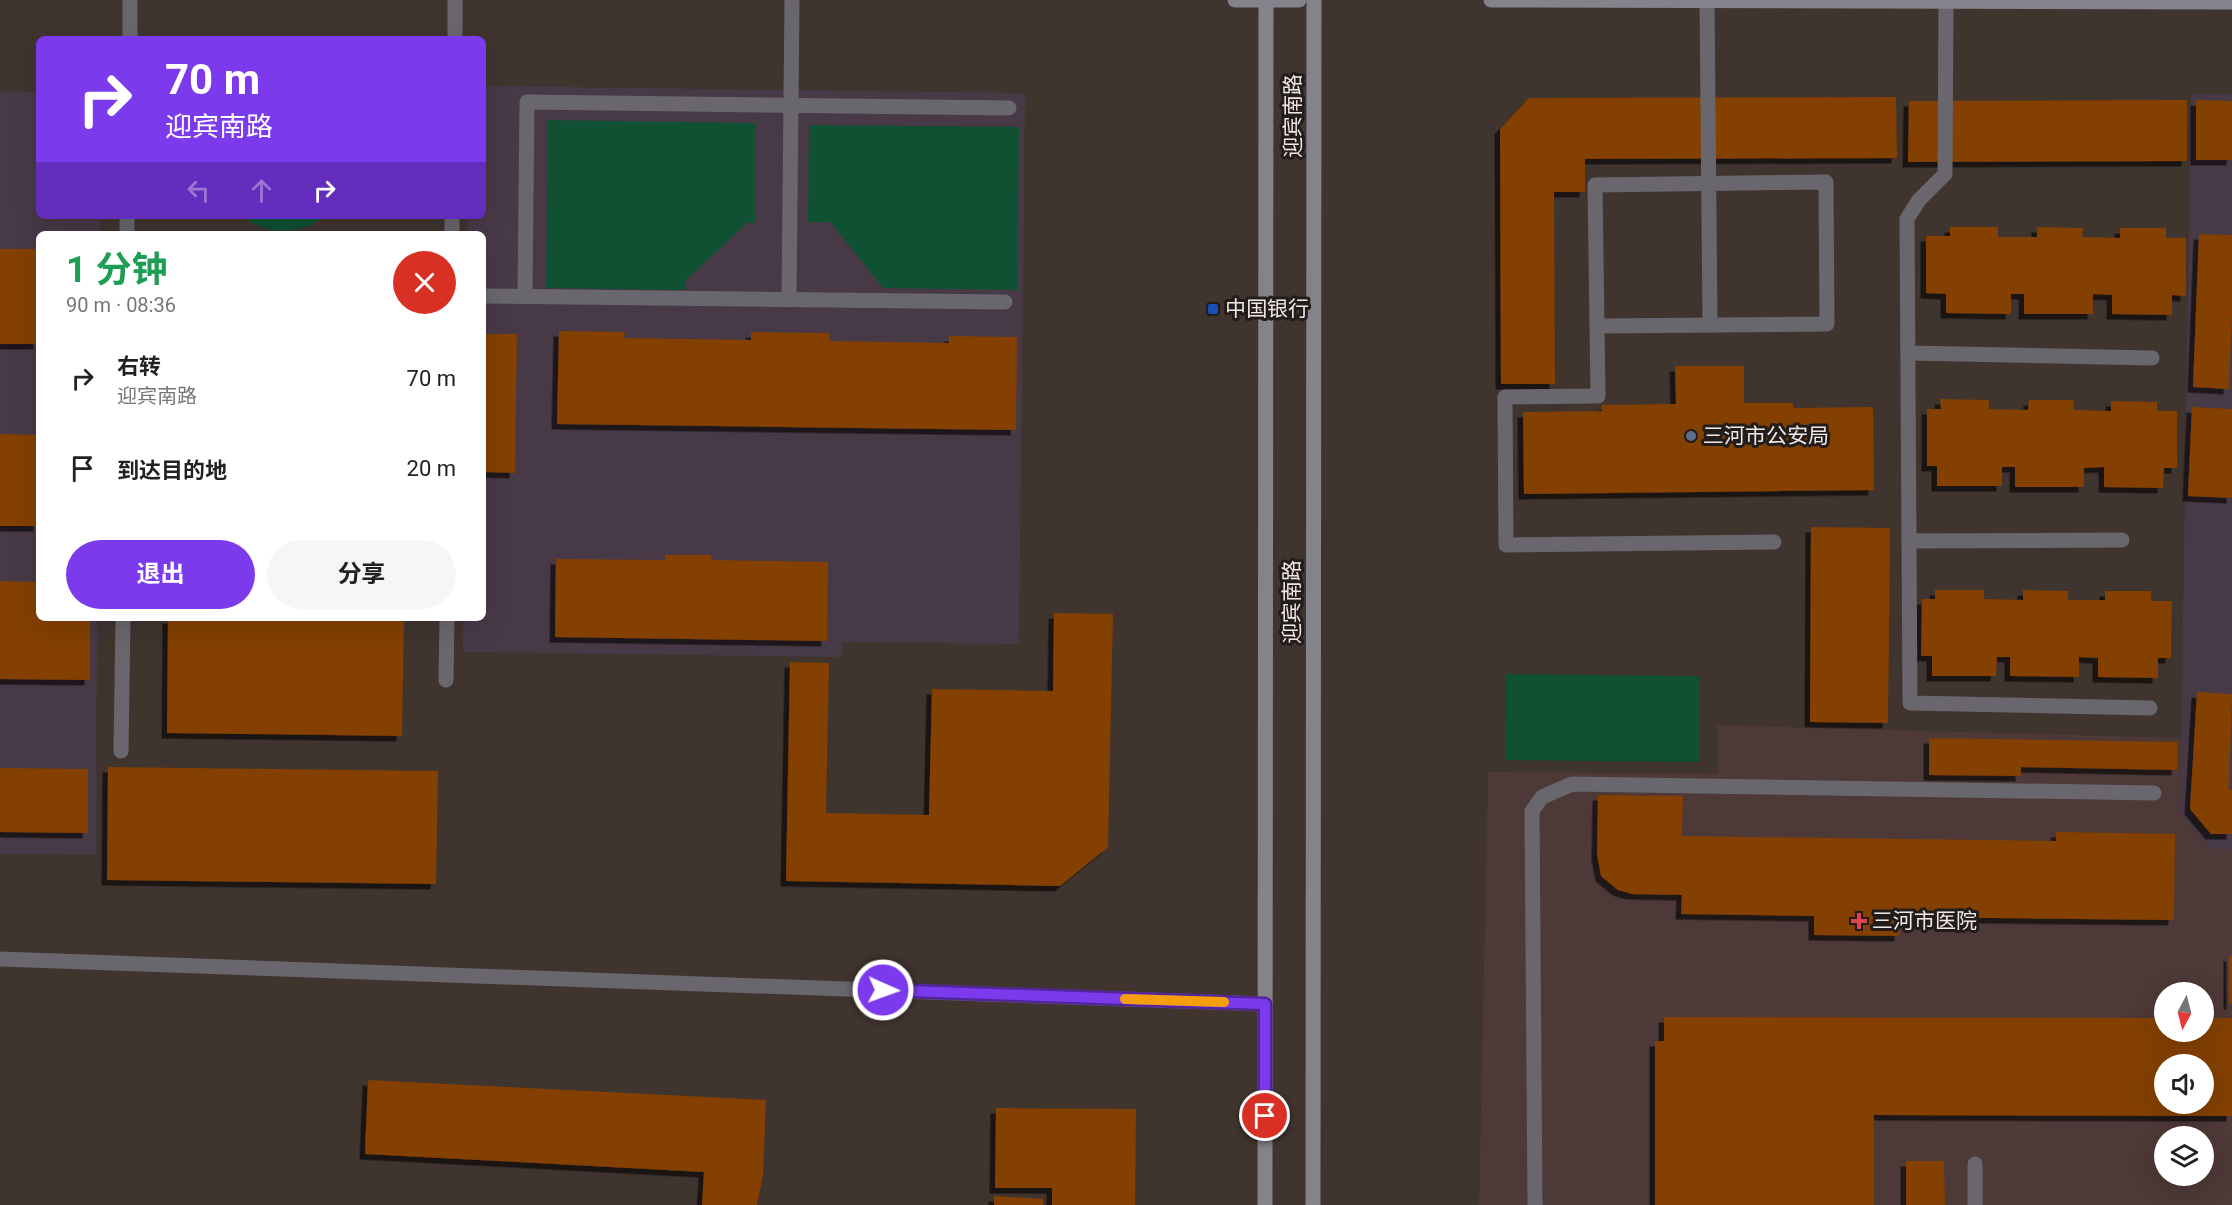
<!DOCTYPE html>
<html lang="zh">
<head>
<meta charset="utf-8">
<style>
	body { margin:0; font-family:Roboto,"Noto Sans SC",sans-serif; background:#f6f6f6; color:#222; height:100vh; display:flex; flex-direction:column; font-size:22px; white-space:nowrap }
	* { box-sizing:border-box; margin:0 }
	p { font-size:20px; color:#767676 }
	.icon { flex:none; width:33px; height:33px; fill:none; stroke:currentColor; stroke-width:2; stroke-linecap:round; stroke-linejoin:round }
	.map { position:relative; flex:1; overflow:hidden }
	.sheet { position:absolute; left:36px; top:231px; width:450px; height:390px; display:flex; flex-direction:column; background:#fff; border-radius:9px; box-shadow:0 6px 24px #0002 }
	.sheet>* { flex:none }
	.banner { position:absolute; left:36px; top:36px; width:450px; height:183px; border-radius:9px; box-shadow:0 6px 24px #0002; background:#7c3aed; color:#fff; overflow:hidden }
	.needle { width:39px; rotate:187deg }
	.buttons { position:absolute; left:2154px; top:982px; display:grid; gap:12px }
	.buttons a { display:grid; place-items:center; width:60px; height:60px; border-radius:50%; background:#fff; box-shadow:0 6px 24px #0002; font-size:30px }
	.pin { position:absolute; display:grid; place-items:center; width:51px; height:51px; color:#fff; margin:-26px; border:3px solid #fff; border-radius:50%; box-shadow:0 2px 6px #0007 }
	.me { position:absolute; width:66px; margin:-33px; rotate:92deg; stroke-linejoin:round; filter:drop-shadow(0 0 4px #0008) }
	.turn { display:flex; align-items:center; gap:21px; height:126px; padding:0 30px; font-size:27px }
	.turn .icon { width:78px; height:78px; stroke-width:2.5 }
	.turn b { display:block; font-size:42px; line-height:51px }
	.lanes { display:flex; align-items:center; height:57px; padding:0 30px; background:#0003; justify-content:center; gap:30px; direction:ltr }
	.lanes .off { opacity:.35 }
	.round { display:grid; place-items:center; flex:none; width:63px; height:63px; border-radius:32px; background:#f6f6f6 }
	.head { display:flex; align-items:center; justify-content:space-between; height:102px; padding:0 30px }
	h1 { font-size:36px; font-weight:700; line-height:45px; color:#1e9e55 }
	.cta { display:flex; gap:12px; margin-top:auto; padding:12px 30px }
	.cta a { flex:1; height:69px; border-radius:36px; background:#7c3aed; color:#fff; font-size:24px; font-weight:700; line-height:69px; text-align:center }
	.cta a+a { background:#f6f6f6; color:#222 }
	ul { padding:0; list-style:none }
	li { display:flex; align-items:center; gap:18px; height:90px; padding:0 30px }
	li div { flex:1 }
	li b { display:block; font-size:22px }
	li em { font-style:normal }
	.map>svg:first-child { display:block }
	.commercial { fill:#483946 }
	.medical { fill:#4d3937; fill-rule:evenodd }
	.green { fill:#105133 }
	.building { fill:#833f06; fill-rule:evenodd; filter:url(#shadow) }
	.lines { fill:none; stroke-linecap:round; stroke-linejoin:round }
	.service { stroke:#69676d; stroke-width:15 }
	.tertiary { stroke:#69676d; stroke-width:15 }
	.secondary { stroke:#84828b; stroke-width:15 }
	.route-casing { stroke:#51269a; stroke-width:15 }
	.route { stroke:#7c3aed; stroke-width:10 }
	.slow { stroke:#f59e0b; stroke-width:10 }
	.transit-dot { fill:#1a4fb4; stroke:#221d1b; stroke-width:2 }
	.service-dot { fill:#5c6f8a; stroke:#221d1b; stroke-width:2 }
	.health-dot { fill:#e0444e; stroke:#221d1b; stroke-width:2 }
	.labels { text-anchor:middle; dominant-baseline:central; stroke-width:6; stroke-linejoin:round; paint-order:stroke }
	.street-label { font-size:21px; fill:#f1e8e6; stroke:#221d1b }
	.poi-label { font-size:21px; fill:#f1e8e6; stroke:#221d1b; text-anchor:start }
</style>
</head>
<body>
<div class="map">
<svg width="2232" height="1205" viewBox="0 0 2232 1205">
	<defs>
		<filter id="shadow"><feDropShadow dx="-5.5" dy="5.5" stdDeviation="0" flood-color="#0009"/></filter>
	</defs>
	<rect width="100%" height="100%" fill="#40342f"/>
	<g class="commercial">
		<path d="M483,86L1025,93L1019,644L843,642L842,657L463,652V618H483V234H467L468,216H483Z"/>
		<path d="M0,91L39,92V216H100L99,234H39V618H97L96,855L0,854Z"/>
		<path d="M2191,94H2232V849H2210L2180,814Z"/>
	</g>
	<path class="medical" d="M1717,725L2181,738L2180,814L2210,849H2232V1205H1479L1488,772L1718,774ZM2164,993H2204V1032H2164ZM2164,1065H2204V1104H2164ZM2164,1137H2204V1176H2164Z"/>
	<g class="green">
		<path d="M548,120L756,123L755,223H747L685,281V290L546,288Z"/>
		<path d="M809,125L1019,127L1017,290L883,288L830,222H808Z"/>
		<path d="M242,216H326C302,234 266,237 242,216Z"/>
		<path d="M1506,674L1699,676V762L1505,760Z"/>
	</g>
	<g class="building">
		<path d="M1896,97L1897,158L1585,159V192H1554L1555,384H1501L1500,129L1529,98Z"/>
		<path d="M2187,100V161L1908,162L1909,101Z"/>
		<path d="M2196,100L2232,101V160H2196Z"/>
		<path d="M1950,227H1998V237H2037V227L2083,228L2082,237L2120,238V228H2166V238H2186V296L2172,295V315L2112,314V295L2093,294V314H2024V294H2011V314L1946,313V294L1926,293V236H1950Z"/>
		<path d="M2199,234L2232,235V312L2229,389L2193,387Z"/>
		<rect x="0" y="249" width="39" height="95"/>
		<path d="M559,331L625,332L624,338L751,340V332L829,333L830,341L949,343V336L1017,337L1016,430L557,424Z"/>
		<path d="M483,334H517L515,473L483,472Z"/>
		<path d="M1675,366H1744V403H1793V408L1873,407L1874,490L1524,494L1523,412L1602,411V405L1676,404Z"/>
		<path d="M1940,399L1989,400V409L2028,410L2029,400H2073L2074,410L2111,411V401L2157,402V411H2177V468H2164L2163,488L2104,487V467L2084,468V487H2015V467H2002V486H1937V466H1927V409H1941Z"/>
		<path d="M2192,407L2232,409V498L2188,496Z"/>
		<path d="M0,434L39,435V526H0Z"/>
		<path d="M1811,527L1890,528L1888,723L1810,722Z"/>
		<path d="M665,555H712L711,560L828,562L827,641L555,637L556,559L665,560Z"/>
		<path d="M0,581L39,582V618H90V680L0,679Z"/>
		<path d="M1935,590H1984V599L2023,600V590L2068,591V600H2105V591H2151V601H2172L2171,658H2158V678L2098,677V658L2079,657V677L2010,676V657H1997L1996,676H1932V656H1921L1922,599H1935Z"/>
		<path d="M1054,613L1113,614L1108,847L1060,886L786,881L790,662L829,663L826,813L929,815L932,689L1053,691Z"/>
		<path d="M168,618H404L402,736L167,733Z"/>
		<path d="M2197,692L2232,694L2229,790H2232V834H2211L2190,809Z"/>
		<path d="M1929,738L2177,742V770L2021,767V776L1929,775Z"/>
		<path d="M108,767L438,771L436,884L107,880Z"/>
		<path d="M0,768L88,769V833L0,832Z"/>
		<path d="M1598,795L1683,796L1682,836L2056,841V832L2175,834L2174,920L1900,917V936L1814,935V916L1681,914L1682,895L1632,894L1618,890L1601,876L1597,854Z"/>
		<rect x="2229" y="956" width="3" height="48"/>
		<path d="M1664,1017L2164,1018V1032H2204V1018H2232V1116L1874,1115V1205H1655V1041H1664ZM2164,1065H2204V1104H2164Z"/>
		<path d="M368,1080L766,1100L763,1175L757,1205H702L704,1172L365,1154Z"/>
		<path d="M996,1108L1136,1109L1135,1205H1052V1188H995Z"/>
		<path d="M1906,1161H1944L1945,1205H1906Z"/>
		<path d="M994,1196L1043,1199V1205H994Z"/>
	</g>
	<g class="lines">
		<g class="service">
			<path d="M1707,0L1710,325"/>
			<path d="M1946,1L1945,174L1919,200L1907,219L1910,703L2150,708"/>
			<path d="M130,39V0"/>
			<path d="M455,39V0"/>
			<path d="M127,234V216"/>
			<path d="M452,234V216"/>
			<path d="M483,296L1005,302"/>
			<path d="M525,296L527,102L1009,108"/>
			<path d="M789,300L792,0"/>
			<path d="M1597,326L1827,324L1826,182L1595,185L1598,396L1505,397L1506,545L1774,542"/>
			<path d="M1908,353L2152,358"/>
			<path d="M1909,541L2122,540"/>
			<path d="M446,680L447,618"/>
			<path d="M121,751L123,618"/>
			<path d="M1975,1164V1205"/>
			<path d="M1535,1205L1532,811L1542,797L1572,784L2154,793"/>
		</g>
		<path class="tertiary" d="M0,959L1265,1004"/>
		<g class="secondary">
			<path d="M1235,0H1299"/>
			<path d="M1491,0L2232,2"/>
			<path d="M1265,1205L1266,0"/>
			<path d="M1313,1205L1314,0"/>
		</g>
	</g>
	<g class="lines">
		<g class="route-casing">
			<path id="route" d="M883,990L1265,1004V1116"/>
		</g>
		<use href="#route" class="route"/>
		<path class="slow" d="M1125,999L1224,1002"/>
	</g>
	<rect class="transit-dot" x="1207" y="303" width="12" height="12" rx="3"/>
	<circle class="service-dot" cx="1691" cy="436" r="6"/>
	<path class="health-dot" d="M1856 912h6v6h6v6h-6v6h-6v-6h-6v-6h6z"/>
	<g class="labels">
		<g class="street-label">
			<text transform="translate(1293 116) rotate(-90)">迎宾南路</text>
			<text transform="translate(1292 602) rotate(-90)">迎宾南路</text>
		</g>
		<g class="poi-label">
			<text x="1225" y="309">中国银行</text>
			<text x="1703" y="436">三河市公安局</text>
			<text x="1872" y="921">三河市医院</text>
		</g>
	</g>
</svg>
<div class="buttons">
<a><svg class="needle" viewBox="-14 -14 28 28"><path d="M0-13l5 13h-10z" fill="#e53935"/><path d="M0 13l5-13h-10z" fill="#767676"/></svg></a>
<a><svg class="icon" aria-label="sound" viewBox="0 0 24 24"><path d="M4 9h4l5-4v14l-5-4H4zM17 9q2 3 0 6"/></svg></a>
<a><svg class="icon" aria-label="layers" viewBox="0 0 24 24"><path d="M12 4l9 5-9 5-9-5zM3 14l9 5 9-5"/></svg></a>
</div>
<div class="pin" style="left:1265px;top:1116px;background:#d93025"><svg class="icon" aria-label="arrive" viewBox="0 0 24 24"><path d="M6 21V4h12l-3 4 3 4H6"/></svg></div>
<svg class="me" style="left:883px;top:990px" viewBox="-20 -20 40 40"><circle r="17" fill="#7c3aed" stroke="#fff" stroke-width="3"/><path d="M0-11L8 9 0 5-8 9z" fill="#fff"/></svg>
<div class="banner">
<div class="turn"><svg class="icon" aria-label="right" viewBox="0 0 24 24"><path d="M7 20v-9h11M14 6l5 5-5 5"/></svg><div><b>70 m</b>迎宾南路</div></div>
<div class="lanes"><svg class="icon off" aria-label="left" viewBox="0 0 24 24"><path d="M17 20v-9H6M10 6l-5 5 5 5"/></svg><svg class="icon off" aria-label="ahead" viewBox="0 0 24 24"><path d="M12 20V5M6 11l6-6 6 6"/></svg><svg class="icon" aria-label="right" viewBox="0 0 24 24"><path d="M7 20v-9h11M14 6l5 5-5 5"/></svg></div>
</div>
<section class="sheet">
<div class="head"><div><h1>1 分钟</h1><p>90 m · 08:36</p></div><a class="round" style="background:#d93025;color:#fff"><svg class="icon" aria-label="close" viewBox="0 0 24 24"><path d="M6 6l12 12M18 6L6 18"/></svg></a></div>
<ul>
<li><svg class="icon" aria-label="right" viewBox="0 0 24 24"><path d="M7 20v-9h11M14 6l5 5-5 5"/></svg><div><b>右转</b><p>迎宾南路</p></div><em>70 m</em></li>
<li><svg class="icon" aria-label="arrive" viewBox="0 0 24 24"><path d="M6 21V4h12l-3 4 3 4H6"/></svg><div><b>到达目的地</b></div><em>20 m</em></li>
</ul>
<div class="cta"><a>退出</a><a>分享</a></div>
</section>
</div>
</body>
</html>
